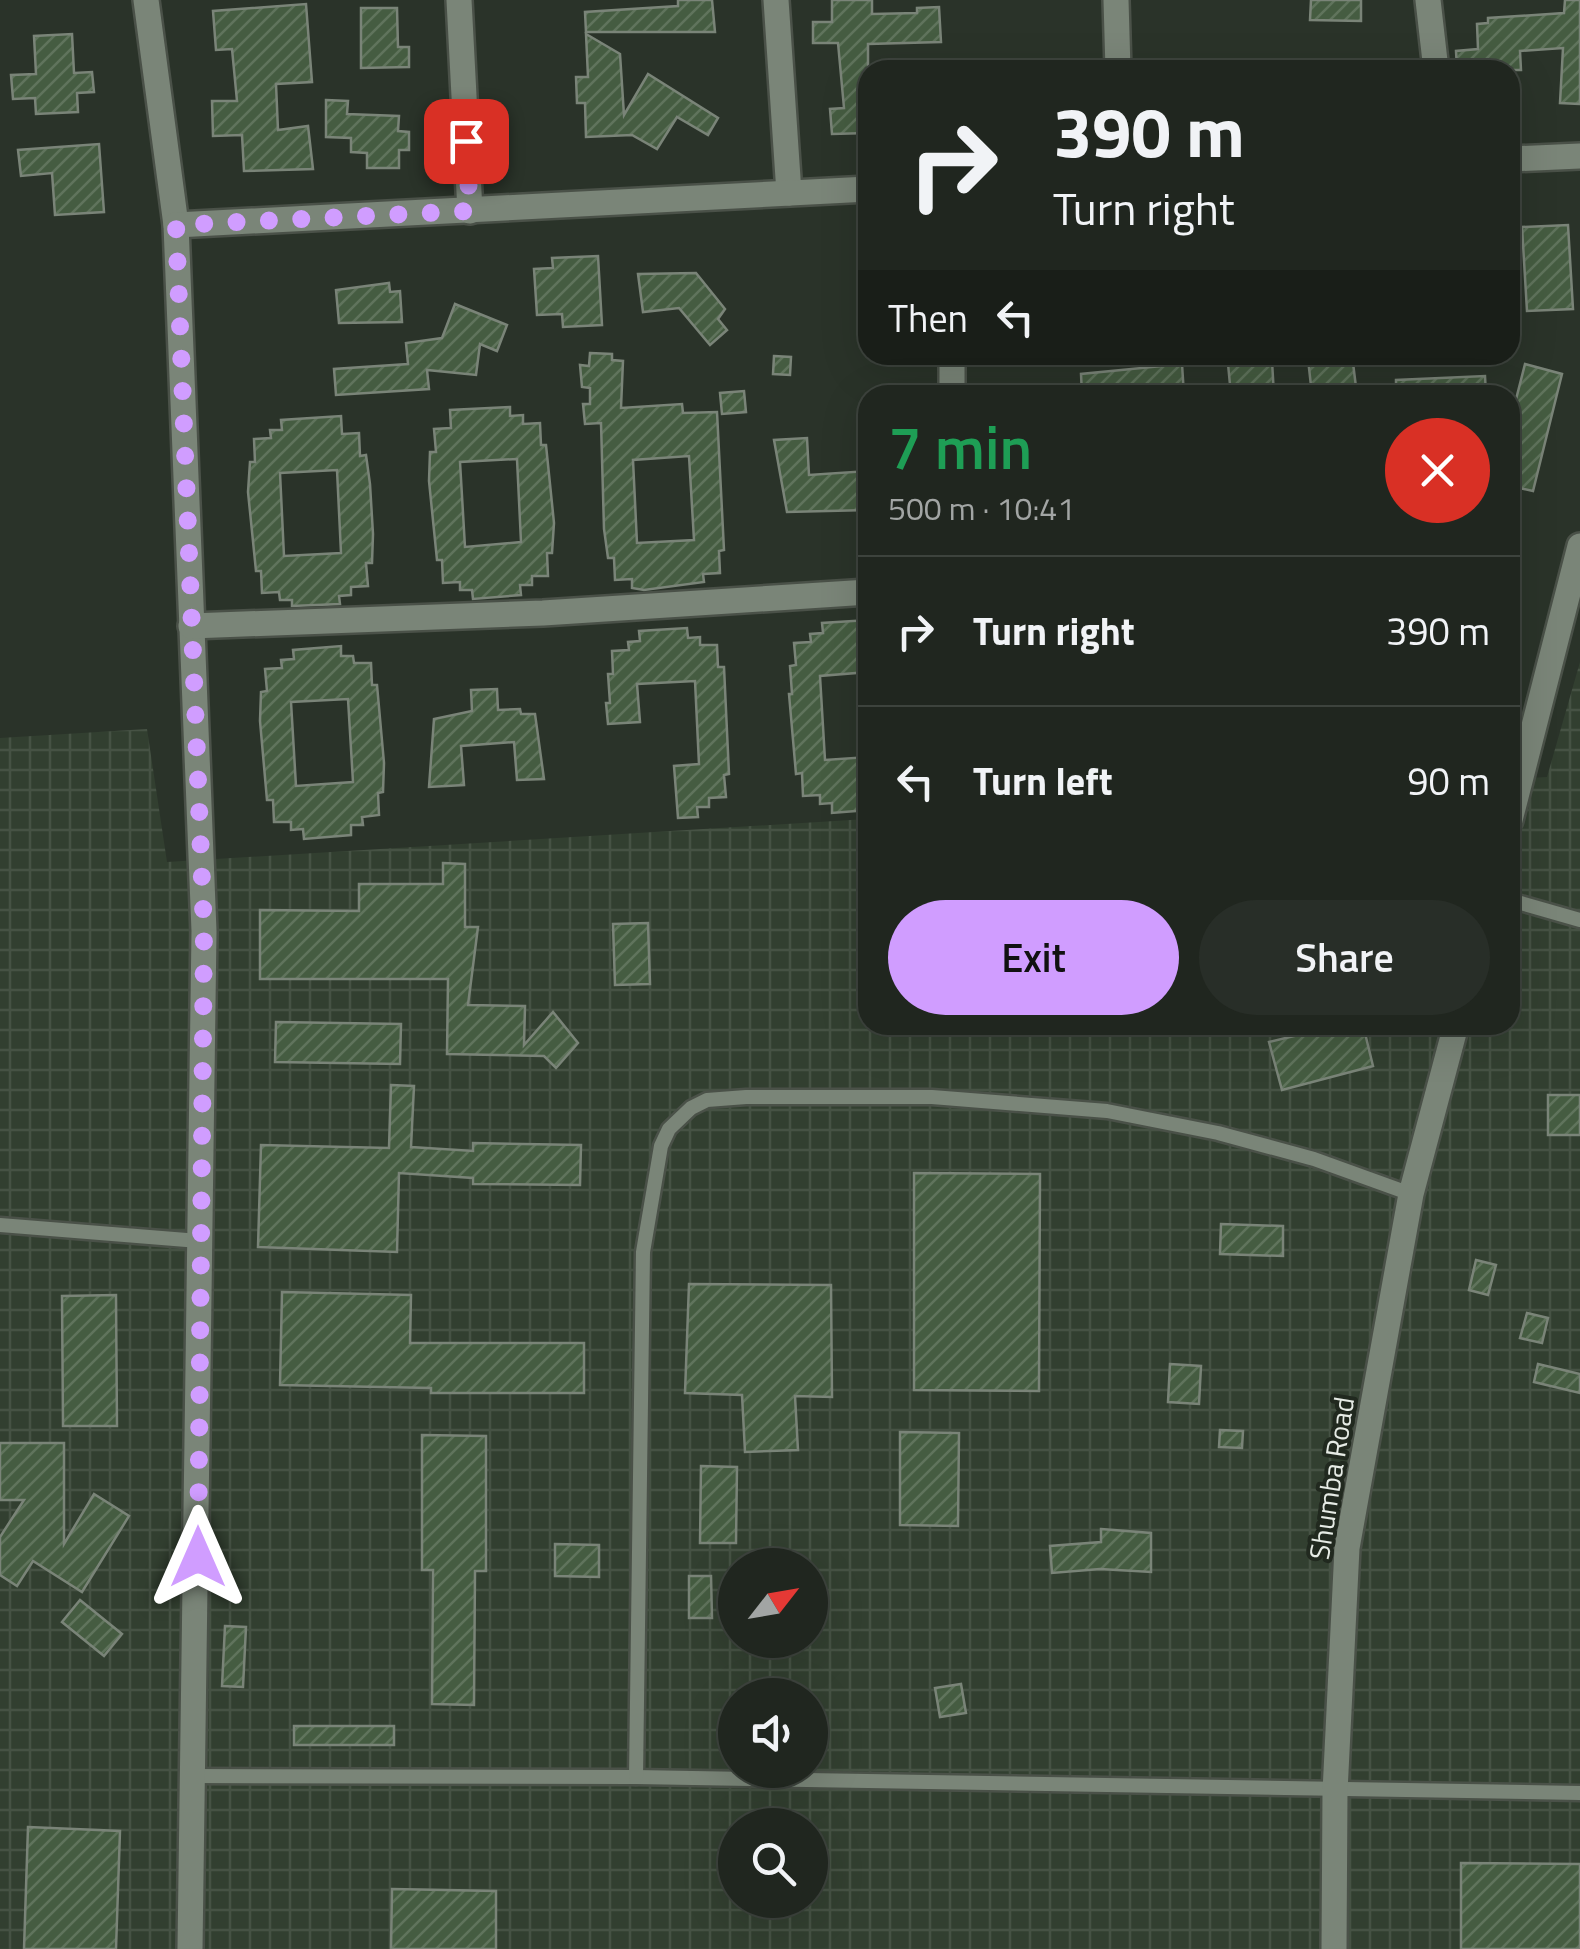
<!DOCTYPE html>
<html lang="en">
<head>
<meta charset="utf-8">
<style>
	body { margin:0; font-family:"Titillium Web",sans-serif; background:#282e28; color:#f1f3f6; height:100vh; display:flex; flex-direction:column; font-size:38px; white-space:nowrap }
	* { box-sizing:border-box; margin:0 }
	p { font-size:32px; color:#a2a5a4 }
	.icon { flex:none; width:55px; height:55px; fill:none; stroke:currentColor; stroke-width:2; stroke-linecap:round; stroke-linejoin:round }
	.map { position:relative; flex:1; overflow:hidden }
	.panel { position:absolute; left:858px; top:385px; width:662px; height:650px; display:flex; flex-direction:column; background:#20261f; border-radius:30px; box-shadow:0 10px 40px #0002,0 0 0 2px #3d433d }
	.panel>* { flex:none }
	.hud { position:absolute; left:858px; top:60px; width:662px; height:305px; border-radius:30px; box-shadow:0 10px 40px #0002,0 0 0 2px #3d433d; background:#20261f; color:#f1f3f6; overflow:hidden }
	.needle { width:65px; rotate:59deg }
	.buttons { position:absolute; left:718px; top:1548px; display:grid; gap:20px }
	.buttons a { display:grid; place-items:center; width:110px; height:110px; border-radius:50%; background:#20261f; box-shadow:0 10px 40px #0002,0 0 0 2px #3d433d; font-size:50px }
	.pin { position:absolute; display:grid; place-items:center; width:85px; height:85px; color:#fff; margin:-42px; border-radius:20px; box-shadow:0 5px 15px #0006 }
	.me { position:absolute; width:110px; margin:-55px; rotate:0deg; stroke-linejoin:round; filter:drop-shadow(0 0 8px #0008) }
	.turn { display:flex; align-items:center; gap:35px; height:210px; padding:0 30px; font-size:45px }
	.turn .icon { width:130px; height:130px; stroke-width:2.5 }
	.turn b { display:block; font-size:70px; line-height:85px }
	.then { display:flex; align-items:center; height:95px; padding:0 30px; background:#0003; gap:20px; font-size:38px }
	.round { display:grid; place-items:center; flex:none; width:105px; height:105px; border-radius:52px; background:#282e28 }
	.summary { display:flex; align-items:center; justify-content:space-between; height:170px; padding:0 30px }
	h1 { font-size:60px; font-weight:600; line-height:75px; color:#1e9e55 }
	.button { display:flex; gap:20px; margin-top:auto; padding:20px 30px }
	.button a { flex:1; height:115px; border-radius:60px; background:#d09dff; color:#111; font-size:40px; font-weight:600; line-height:115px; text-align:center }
	.button a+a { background:#282e28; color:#f1f3f6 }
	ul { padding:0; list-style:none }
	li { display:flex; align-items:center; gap:30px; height:150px; padding:0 30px; border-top:2px solid #3d433d }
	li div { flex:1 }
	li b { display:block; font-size:38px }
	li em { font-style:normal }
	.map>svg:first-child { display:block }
	.industrial { fill:url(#industrial-grid); fill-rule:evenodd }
	.building { fill:url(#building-hatch); stroke:#7a8478; stroke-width:2.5; fill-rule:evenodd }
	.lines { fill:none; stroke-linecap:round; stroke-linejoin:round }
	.lane-casing { stroke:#4a5148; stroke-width:19 }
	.street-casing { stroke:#4a5148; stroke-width:30 }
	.lane { stroke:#7a8578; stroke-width:14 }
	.street { stroke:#7a8578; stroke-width:25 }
	.route { stroke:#d09dff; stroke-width:18; stroke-dasharray:0 32.4 }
	.labels { text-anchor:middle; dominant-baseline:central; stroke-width:8; stroke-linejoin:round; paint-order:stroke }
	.street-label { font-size:28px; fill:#e6ebe5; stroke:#21291f }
</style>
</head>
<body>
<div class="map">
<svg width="1580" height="1949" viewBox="0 0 1580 1949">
	<defs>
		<pattern id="industrial-grid" width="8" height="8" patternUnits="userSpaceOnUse" patternTransform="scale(2.5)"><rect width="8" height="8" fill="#323f30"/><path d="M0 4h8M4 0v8" fill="none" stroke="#465244"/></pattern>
		<pattern id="building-hatch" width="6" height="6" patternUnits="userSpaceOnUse" patternTransform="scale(2.5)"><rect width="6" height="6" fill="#455c41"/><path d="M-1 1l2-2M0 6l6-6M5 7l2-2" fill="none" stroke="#60745c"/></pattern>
	</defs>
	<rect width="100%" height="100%" fill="#2a3329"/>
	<path class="industrial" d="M1580,662V1949H0V738L147,729L167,862L867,819L868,1025H1510V779L1547,777ZM735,1565H810V1640H735ZM735,1695H810V1770H735ZM735,1825H810V1900H735Z"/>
	<g class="building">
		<path d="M678,0H712L715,32H586L585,12L678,6Z"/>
		<path d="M832,0H872V14L917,13V8L939,7L941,42L868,44V133L832,134L830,109L844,108L838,43H813V22H832Z"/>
		<path d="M1311,0H1361V21L1310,20Z"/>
		<path d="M1565,0H1580V104L1560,103L1563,48L1520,51L1521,70H1457L1456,51L1478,49L1477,24L1488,23V18L1564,13Z"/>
		<path d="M306,4L312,82L276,84L278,130L308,126L313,169L244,171L242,135L213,136L212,101H237L232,49L216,50L213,11Z"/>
		<path d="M361,8H397L398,47H409V67L361,68Z"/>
		<path d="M72,34L74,73L92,72L94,92L77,93L78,112L36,114L35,98L13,99L11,75L36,74L34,36Z"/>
		<path d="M586,34L620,54L624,115L648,74L718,118L708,135L677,117L657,149L632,135L586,137L585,103H577L576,77H588Z"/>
		<path d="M326,100L348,101L347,114L399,116L398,131L409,132V150H399V168H367V153L351,152V138L326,137Z"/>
		<path d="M99,144L104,212L55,215L52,173L21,176L18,150Z"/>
		<path d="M1568,225L1573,309L1527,311L1522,227Z"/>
		<path d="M598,256L602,325L563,327L562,314L537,315L534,269L553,268L552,258Z"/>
		<path d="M696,273L725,309L718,319L727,330L710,345L679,308L643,312L638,274Z"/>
		<path d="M389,283L390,292L400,291L402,322L339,323L336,290Z"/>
		<path d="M455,304L507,325L497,351L480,344L476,375L427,370L429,389L336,395L334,369L408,364L406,343L442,338Z"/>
		<path d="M590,353L612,354V360L623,361L621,408L682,404L683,413L717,412L724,550L719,551L720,573L703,574L704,582L644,590L632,588V579L615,580L614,558H608L604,529L601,423L585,424L583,404H590V388L582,387L580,365L589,366ZM689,456L694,540L637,543L633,460Z"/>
		<path d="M1352,355L1357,395H1312L1308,359Z"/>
		<path d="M774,356L791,357L790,375L773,374Z"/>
		<path d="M1272,361L1274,395H1231L1228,364Z"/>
		<path d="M1182,364L1184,395H1082L1081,374Z"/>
		<path d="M1525,364L1562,374L1533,491L1510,486V423Z"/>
		<path d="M1485,376L1486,395H1396V380Z"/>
		<path d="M744,391L746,412L722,414L720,393Z"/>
		<path d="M510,407V416L523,415V424L540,423L541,445H546L554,523L552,553H547L548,576H532V585H520L521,595L473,599L472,590H460V582L443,583L442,560H437L429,481L430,452H436L434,429L451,428L450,410ZM517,459L521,542L465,547L460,462Z"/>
		<path d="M341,416L342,434L359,433L360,456L366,455L370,484L373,534L372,563H366L368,586L351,587V595L339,596L340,604L292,606V600H280L279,592L262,593L261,571H256L248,492L250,462H255L254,439L271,438L270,430H282L281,420ZM337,470L341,553L284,556L280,473Z"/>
		<path d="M807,438L809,475L868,471V510L787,512L774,440Z"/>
		<path d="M868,620V672L820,676L825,760L868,757V810L832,813V803L820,804V795L803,796L802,773L796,774L789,694H792L790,666L796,665L794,643L811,642L810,634L823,633L822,623Z"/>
		<path d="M687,628L688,638L700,637V645H717L718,667H724L729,774L724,775L726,797L709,798V807H697L698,817L678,818L674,766L699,764L695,681L637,684L640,722L608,724L606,703H610L608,674H613L612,651L629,650L628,642L640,641L639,631Z"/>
		<path d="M341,646V656H353L354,663H371L372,685H377L384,763L383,792L378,793L379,815L362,817L363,825H351V835L304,839L303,829L291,830V822H274L273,800H267L260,721L261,692L267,691L265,669L282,668L281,660L294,659L293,650ZM348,699L353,782L296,786L291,702Z"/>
		<path d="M497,689L498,710L520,709L521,714H535L544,779L517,780L514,742L461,746L464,785L429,787L434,719L472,711L471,690Z"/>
		<path d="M443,863L465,864V927H478L468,1005L525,1006L524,1045L553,1012L578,1043L556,1068L544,1056L447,1054L448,979H260V910L359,911V884H443Z"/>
		<path d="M648,923L650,984L615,985L613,924Z"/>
		<path d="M276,1022L401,1024L400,1064L275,1062Z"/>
		<path d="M1291,1025H1363L1373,1066L1282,1090L1269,1042L1294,1036Z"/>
		<path d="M391,1085L414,1086L411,1147L473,1151V1143L581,1145L580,1185L473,1184V1178L399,1173L397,1252L258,1247L261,1145L389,1148Z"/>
		<rect x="1548" y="1095" width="32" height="40"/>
		<path d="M914,1173L1040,1174L1039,1391L914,1390Z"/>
		<path d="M1221,1224L1283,1226V1256L1220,1254Z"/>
		<path d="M1476,1260L1496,1265L1488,1295L1469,1290Z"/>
		<path d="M689,1284L831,1285L832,1397L795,1396L798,1450L745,1452L742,1395L685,1393Z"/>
		<path d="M282,1292L411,1295L410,1343H584V1393H431V1388L280,1385Z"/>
		<path d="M116,1295L117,1426H63L62,1296Z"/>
		<path d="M1527,1313L1548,1318L1542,1343L1520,1338Z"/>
		<path d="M1170,1364L1201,1366L1199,1404L1168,1402Z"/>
		<path d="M1538,1364L1580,1374V1393L1534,1382Z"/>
		<path d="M1220,1430L1243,1431L1242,1448L1219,1447Z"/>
		<path d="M900,1432L959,1433L958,1526L900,1525Z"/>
		<path d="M422,1435L486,1436V1571H475L474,1705L432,1704L433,1570H422Z"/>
		<path d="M0,1443H64V1544L94,1494L129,1516L82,1592L33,1561L17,1586L0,1575V1537L24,1500H0Z"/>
		<path d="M701,1466L737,1467L736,1543H700Z"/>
		<path d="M1101,1529L1151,1533V1572L1100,1569L1052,1573L1050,1546L1101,1542Z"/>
		<path d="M555,1544L599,1545V1577L555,1576Z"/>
		<path d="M689,1576H711L712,1618H689Z"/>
		<path d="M80,1600L122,1634L104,1656L62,1622Z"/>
		<path d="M225,1626L246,1627L243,1687L222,1686Z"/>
		<path d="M961,1684L966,1713L940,1717L935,1688Z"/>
		<rect x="294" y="1726" width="100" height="19"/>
		<path d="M28,1827L120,1831L116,1949H24Z"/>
		<path d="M1461,1863L1580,1864V1949H1461Z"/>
		<path d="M392,1889L496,1891V1949H391Z"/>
	</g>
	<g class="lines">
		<g class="lane-casing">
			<g id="lane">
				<path d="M1510,900L1580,920"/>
				<path d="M0,1225L199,1241"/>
				<path d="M192,1776L636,1777L1580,1793"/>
				<path d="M636,1777L643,1252L661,1146L669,1129L691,1108L707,1100L746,1097H932L1107,1111L1218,1133L1314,1159L1411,1194"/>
			</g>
		</g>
		<g class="street-casing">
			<g id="street">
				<path d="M146,0L176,225L204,931L190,1949"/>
				<path d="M459,0L470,211"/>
				<path d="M776,0L789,193"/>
				<path d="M1116,0L1118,70"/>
				<path d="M1428,0L1436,70"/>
				<path d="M1510,159L1580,156"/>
				<path d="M176,225L868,189"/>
				<path d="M952,395V355"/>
				<path d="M191,626L543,613L868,592"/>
				<path d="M1510,820L1580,546"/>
				<path d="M1334,1949L1335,1792L1347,1548L1411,1194L1456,1025"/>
			</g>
		</g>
		<use href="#lane" class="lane"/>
		<use href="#street" class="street"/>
	</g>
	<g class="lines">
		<path class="route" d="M198,1557L204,931L176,225L470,211L466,141"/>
	</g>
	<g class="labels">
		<g class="street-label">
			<text transform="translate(1331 1478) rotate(-81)">Shumba Road</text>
		</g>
	</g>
</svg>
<div class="buttons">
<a><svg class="needle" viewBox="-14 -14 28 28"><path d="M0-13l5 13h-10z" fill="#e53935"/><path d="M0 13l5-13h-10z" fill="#a2a5a4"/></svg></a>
<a><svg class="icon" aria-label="sound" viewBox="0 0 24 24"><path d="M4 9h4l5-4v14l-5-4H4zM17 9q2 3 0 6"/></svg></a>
<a><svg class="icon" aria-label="search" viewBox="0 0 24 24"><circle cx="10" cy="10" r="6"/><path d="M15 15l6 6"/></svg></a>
</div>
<div class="pin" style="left:466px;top:141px;background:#d93025"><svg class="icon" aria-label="arrive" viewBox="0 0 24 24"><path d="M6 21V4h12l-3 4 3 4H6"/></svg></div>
<svg class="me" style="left:198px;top:1557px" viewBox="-20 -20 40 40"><path d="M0-17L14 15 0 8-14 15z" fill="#d09dff" stroke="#fff" stroke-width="4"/></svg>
<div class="hud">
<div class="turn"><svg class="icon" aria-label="right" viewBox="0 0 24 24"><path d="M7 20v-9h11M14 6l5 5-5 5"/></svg><div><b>390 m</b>Turn right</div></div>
<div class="then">Then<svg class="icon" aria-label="left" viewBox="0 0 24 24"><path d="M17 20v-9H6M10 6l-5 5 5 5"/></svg></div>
</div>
<section class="panel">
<div class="summary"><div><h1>7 min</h1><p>500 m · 10:41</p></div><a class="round" style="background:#d93025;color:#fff"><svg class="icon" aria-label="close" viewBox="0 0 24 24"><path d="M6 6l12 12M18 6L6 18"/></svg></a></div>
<ul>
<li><svg class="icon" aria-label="right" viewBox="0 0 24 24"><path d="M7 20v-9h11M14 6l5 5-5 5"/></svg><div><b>Turn right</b></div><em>390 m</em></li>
<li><svg class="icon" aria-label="left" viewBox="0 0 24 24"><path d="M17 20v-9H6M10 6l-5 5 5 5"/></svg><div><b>Turn left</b></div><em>90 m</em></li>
</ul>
<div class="button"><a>Exit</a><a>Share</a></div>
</section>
</div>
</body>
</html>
